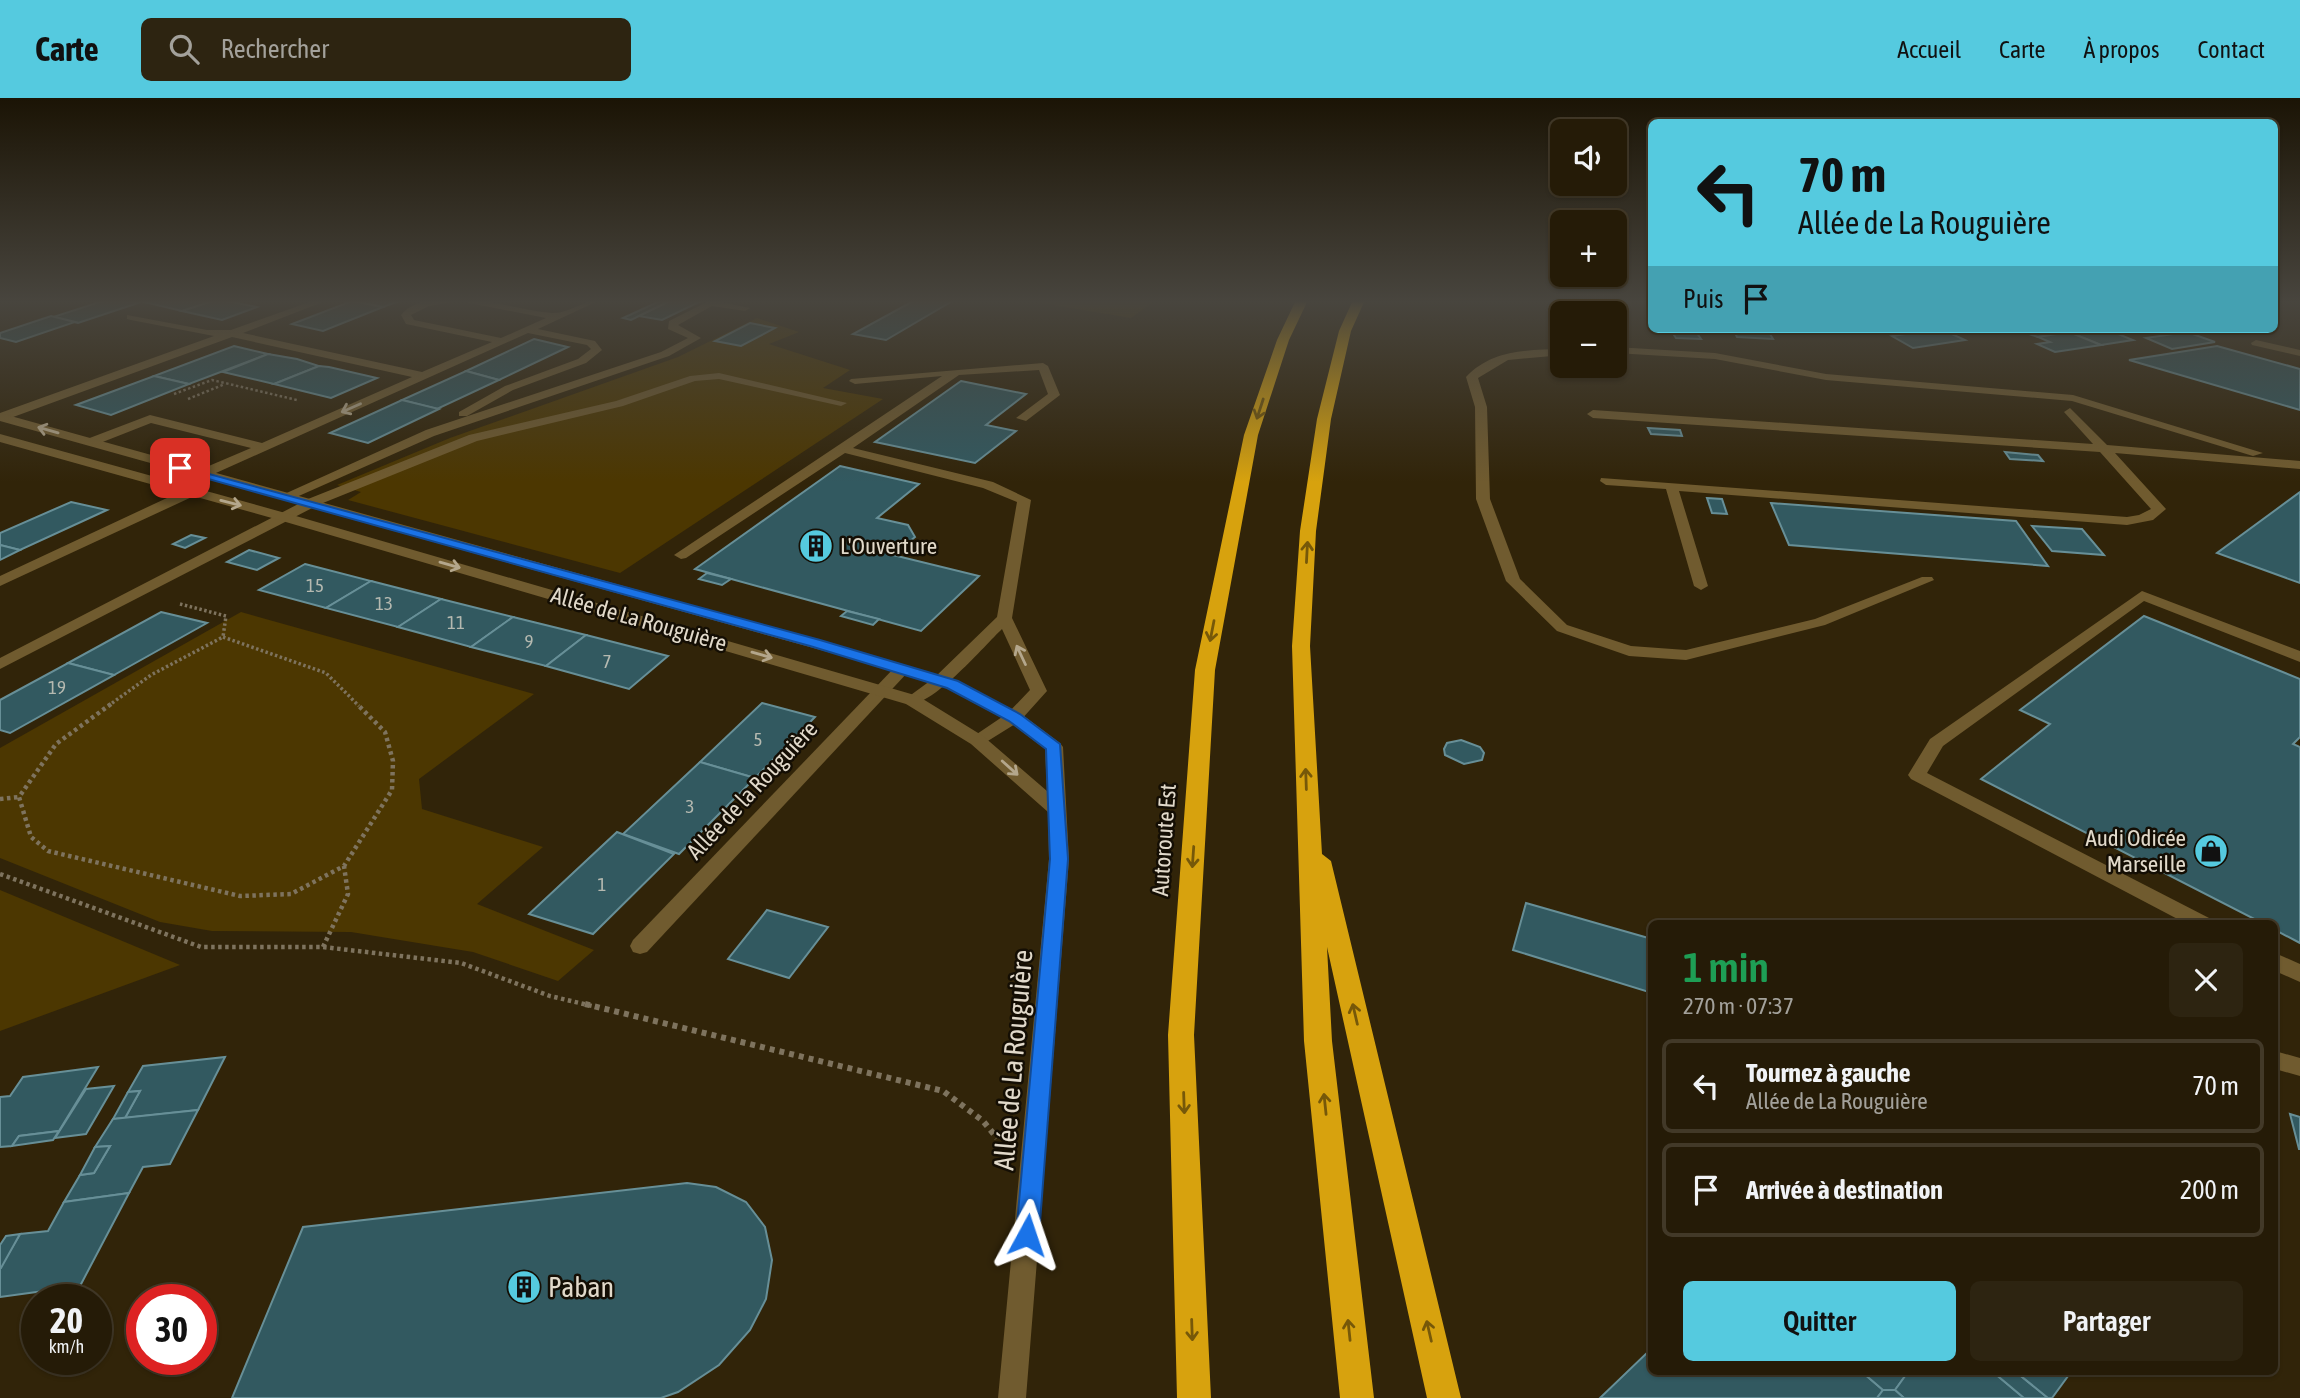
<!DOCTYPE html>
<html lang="fr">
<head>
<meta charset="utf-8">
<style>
	body { margin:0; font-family:"Asap Condensed",sans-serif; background:#2d2411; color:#f1f3f6; height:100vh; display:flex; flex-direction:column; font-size:26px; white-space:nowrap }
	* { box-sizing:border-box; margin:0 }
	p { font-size:23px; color:#a3a19b }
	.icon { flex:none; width:38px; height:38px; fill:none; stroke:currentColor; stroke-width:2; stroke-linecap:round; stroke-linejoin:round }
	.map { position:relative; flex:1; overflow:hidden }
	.side { position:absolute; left:1648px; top:822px; width:630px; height:455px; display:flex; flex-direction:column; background:#251b07; border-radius:10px; box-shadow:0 2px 5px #0004,0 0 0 2px #423928 }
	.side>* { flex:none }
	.banner { position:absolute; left:1648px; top:21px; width:630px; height:214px; border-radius:10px; box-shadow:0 2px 5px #0004,0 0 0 2px #423928; background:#55cadf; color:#111; overflow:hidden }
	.controls { position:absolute; left:1550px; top:21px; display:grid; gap:14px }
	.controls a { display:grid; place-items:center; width:77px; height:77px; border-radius:10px; background:#251b07; box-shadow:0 2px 5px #0004,0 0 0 2px #423928; font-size:35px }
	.speed { position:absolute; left:21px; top:1186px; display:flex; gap:14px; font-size:35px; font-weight:700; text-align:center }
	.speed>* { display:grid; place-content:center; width:91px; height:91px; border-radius:50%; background:#251b07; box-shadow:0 2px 5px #0004,0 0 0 2px #423928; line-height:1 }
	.speed small { font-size:18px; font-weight:400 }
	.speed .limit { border:10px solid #d22; background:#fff; color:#111 }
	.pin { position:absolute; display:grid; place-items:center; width:60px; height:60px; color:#fff; margin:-30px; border-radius:14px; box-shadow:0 4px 10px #0006 }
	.me { position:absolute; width:77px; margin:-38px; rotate:5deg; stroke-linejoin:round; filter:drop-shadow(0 0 5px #0008) }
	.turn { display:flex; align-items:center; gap:24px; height:147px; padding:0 35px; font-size:32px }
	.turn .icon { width:91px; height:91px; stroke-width:2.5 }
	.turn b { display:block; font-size:49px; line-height:60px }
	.then { display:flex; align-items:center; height:66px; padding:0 35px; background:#0003; gap:14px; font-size:26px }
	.round { display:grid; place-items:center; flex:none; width:74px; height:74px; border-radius:10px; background:#2d2411 }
	.headline { display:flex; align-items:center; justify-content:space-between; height:119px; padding:0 35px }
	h1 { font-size:42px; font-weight:600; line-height:52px; color:#1e9e55 }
	.cta { display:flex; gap:14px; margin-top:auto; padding:14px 35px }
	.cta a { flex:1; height:80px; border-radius:10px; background:#55cadf; color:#111; font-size:28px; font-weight:600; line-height:80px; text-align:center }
	.cta a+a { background:#2d2411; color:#f1f3f6 }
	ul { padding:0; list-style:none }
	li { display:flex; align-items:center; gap:21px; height:94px; margin:0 14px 10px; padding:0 21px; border:4px solid #423928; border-radius:10px }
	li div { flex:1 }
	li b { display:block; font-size:26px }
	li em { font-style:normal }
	header { display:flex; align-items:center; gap:42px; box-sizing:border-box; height:98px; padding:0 35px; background:#55cadf; color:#111 }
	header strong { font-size:33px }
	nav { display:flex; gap:38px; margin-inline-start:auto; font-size:24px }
	.search { width:490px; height:63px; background:#2d2411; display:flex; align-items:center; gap:18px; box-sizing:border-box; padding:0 24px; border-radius:10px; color:#a3a19b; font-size:26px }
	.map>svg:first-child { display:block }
	.green { fill:#4c3701 }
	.building { fill:#325960; stroke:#678f97; stroke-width:2 }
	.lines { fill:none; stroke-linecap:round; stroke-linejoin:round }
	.path-far3 { stroke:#7e735e; stroke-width:2.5; stroke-dasharray:2.5 2.5; stroke-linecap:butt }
	.path-far2 { stroke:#7e735e; stroke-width:3.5; stroke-dasharray:2.5 2.5; stroke-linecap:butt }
	.path-far1 { stroke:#7e735e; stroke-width:4.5; stroke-dasharray:3.5 3.5; stroke-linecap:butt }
	.path { stroke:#7e735e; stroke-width:6; stroke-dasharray:5 5; stroke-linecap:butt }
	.lane { fill:#705b2f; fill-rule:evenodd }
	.street { fill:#705b2f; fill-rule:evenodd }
	.highway { fill:#d7a20e; fill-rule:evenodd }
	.oneway { stroke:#b4a78c }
	.oneway2 { stroke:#765809 }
	.route { fill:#1a73e8; stroke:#114b97; stroke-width:2 }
	.labels { text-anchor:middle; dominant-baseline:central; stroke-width:5; stroke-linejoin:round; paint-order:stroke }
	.number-label { font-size:19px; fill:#b5b9b0 }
	.poi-label { font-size:23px; fill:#e1d9ca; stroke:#140e04; text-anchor:start }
	.street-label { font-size:23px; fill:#e1d9ca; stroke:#140e04 }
	.near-street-label { font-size:28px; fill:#e1d9ca; stroke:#140e04 }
	.near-poi-label { font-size:28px; fill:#e1d9ca; stroke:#140e04; text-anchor:start }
</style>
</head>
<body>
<header>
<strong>Carte</strong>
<div class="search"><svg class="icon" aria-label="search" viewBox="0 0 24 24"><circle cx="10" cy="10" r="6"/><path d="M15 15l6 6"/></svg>Rechercher</div>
<nav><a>Accueil</a><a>Carte</a><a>À propos</a><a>Contact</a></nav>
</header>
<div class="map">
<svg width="2300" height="1300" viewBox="0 0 2300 1300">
	<rect width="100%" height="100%" fill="#312409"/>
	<g class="green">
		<path d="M1023,202H1156L1131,220Z"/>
		<path d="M757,220L799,234L769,246L850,272L823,290L883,301L620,475L348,402L361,394L337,387L450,340L678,259Z"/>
		<path d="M241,514L534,596L419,681L422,711L543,749L477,806L594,852L558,883L473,854L351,834L212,833L160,824L0,760V650Z"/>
		<path d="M0,792L180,867L0,933Z"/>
	</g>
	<g class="building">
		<path d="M106,202L141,204L78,225L53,219Z"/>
		<path d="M145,202H216L182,213L140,203Z"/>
		<path d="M216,202H222L257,209L222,222L182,213Z"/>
		<path d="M357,202H402L383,209L352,203Z"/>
		<path d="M662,202H672L631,222L623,220Z"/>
		<path d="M672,202H703L662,222L639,218Z"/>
		<path d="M915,202H954L886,242L853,236Z"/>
		<path d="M352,203L383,209L323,233L292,226Z"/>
		<path d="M51,218L75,224L16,244L0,240V235Z"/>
		<path d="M750,225L775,230L741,248L715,243Z"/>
		<path d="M1670,231H1694L1701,241L1676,240Z"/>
		<path d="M1733,231H1767L1773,241L1737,239Z"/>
		<path d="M1941,231L1965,242L1913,250L1892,238Z"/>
		<path d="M2088,231H2106L2133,242L2101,247L2069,234Z"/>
		<path d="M2049,232L2058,236L2038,239L2029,236Z"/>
		<path d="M2069,234L2101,247L2055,254L2037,246L2050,244L2038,239Z"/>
		<path d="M2187,234L2215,244L2172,251L2146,240Z"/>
		<path d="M534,241L568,249L499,282L466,273Z"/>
		<path d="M234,248L268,256L189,286L154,278Z"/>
		<path d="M2217,248L2300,271V312L2129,262Z"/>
		<path d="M268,256L297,261L319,268L274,286L223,274Z"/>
		<path d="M319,268L329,269L377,280L331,300L274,286Z"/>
		<path d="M466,273L499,282L437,311L402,302Z"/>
		<path d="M154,278L189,286L111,317L76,307Z"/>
		<path d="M961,283L1026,296L986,327L1016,333L975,365L875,344Z"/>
		<path d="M402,302L439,311L368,345L330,335Z"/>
		<path d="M1648,330L1680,332L1682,338L1651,336Z"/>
		<path d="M2005,354L2038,357L2043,363L2010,361Z"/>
		<path d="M840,368L919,386L877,420L908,427L915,439L893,457L979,478L921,533L695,471Z"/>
		<path d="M2300,394V485L2217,455Z"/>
		<path d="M1707,400L1722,401L1727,416L1712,415Z"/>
		<path d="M71,404L107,412L20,452L0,447V435Z"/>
		<path d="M1771,405L2016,423L2048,468L1789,447Z"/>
		<path d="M2032,428L2082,431L2104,457L2052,453Z"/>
		<path d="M191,437L205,440L185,450L173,446Z"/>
		<path d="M0,447L20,452L0,462Z"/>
		<path d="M249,452L279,460L257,472L227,464Z"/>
		<path d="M305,466L371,483L326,510L259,492Z"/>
		<path d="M707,475L731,481L722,487L699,481Z"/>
		<path d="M371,483L441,501L398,529L326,510Z"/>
		<path d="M441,501L513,519L471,549L398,529Z"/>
		<path d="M847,513L879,521L873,527L841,518Z"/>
		<path d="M161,514L207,525L114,577L68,565Z"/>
		<path d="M2144,518L2300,581V639L2293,646L2300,649V845L2275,832V826H2264L1981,681L2050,626L2020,612Z"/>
		<path d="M513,519L586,537L546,568L471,549Z"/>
		<path d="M586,537L668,558L629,591L546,568Z"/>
		<path d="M68,565L114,577L10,635L0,632V602Z"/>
		<path d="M762,605L815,619L755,680L700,664Z"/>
		<path d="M1461,642L1480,649L1484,655L1482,662L1464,666L1445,657L1444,651L1447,645Z"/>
		<path d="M700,664L755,680L679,756L623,736Z"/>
		<path d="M617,734L674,756L593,836L529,816Z"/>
		<path d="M1526,805L1652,841V895L1513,852Z"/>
		<path d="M767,812L828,829L789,880L728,861Z"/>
		<path d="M225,959L198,1012L125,1020L140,993L128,994L143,968Z"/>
		<path d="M98,969L59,1033L19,1038L12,1048L0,1049V999L10,998L23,979Z"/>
		<path d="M114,988L86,1036L55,1040L86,991Z"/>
		<path d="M140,993L125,1020L113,1021L128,994Z"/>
		<path d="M198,1012L170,1066L143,1069L129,1095L64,1104L80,1077L94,1075L110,1048L95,1049L113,1021Z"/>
		<path d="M2290,1016L2300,1019V1051H2299Z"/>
		<path d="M59,1033L53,1042L12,1048L19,1038Z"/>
		<path d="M110,1048L94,1075L80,1077L95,1049Z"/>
		<path d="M687,1085L716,1089L746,1104L765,1129L772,1162L766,1201L750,1232L719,1267L678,1294L661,1300H232L303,1129Z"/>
		<path d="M129,1095L80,1188L0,1199V1170L20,1136L48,1133L64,1104Z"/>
		<path d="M20,1136L1,1170H0V1147L6,1138Z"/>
		<path d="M1652,1250V1274H1862L1883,1292L1877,1300H1600Z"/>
		<path d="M1862,1274H1908L1895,1292H1883Z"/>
		<path d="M1908,1274H1993L2024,1300H1904L1895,1292Z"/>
		<path d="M1993,1274H2016L2048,1300H2024Z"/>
		<path d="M2016,1274H2071L2052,1300H2048Z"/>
		<path d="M1883,1292H1895L1904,1300H1877Z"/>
	</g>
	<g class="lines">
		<g class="path-far3">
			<path d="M174,296L212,282L297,302"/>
			<path d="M188,301L225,286"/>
		</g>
		<g class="path-far2">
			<path d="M180,506L226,518L223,539"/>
			<path d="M223,539L326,575L359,608"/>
			<path d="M108,608L151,577L223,539"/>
		</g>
		<g class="path-far1">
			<path d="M111,606L56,646L19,699L31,739L48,753L240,798L291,796L344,768L392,692L393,663L385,634L357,606"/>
			<path d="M0,701L19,699"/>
			<path d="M0,776L201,849H323L461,865L550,898L592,908"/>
			<path d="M323,849L348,796L344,768"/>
		</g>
		<path class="path" d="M585,906L943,993L983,1023L997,1040"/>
		<g class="lane">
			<path d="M315,202H328L243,235L422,274L492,244L406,226L401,217C415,201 433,202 454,202L452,204L429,208L411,217L414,222L501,240L546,220L469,205L464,202C495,202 523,213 552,215C568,216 583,202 600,202L538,231L595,243L602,252L586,265L513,292L467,318H459V314L505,288L578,261L591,251L587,247L528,235L207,379L194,398L0,488V478L184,392L197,373L251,350L151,325L95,347H87V341L150,317L262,345L412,279L232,239L5,322H0V315L214,238L131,222L127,221V217L207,232H231Z"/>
			<path d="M711,202L750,210L745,213L712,208L678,227L701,240L669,258L434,338L292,401H282L280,398L426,332L661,254L688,240L668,231L669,223Z"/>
			<path d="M2256,242L2300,252V258L2252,247L2251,245Z"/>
			<path d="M1615,249L1715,255L1826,276L2073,297L2263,355L2253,358L2072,303L1826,282L1715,261L1615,255Z"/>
			<path d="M1563,251V257L1508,262L1478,280L1487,309L1490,401L1520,481L1567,527L1631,548L1686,552L1815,521L1922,479H1932L1934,482L1825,527L1686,562L1629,558L1557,533L1506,483L1476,401L1475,309L1466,279C1492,251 1528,252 1563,251Z"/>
			<path d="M1043,265L1048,268L1060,297L1026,323L1016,320L1048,296L1039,272L959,277L853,350L993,384L1031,402L1012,520L1047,593L1020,623L983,646L977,647L968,642L1008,615L1030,592L1002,531C984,548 930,612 906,606L904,602L934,580L997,519L1017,404L983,390L845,355L686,460L681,461L674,457L942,278L855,286L849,283L851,281Z"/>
			<path d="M719,275L847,305L841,308L719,281L695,283L623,308L477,343L318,407L0,571V560L308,401L469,337L616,303L690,278Z"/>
			<path d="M2070,310L2107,347L2300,363V371L2115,355L2166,411L2153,422L2127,427L1679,393L1708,488L1701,492L1694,488L1666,391L1606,387L1600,383L1601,380L2127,419L2139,417L2151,411L2100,354L1593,320L1587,316L1593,312L2093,346L2064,314Z"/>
			<path d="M2142,493L2300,553V564L2144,503L1943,648L1927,675L2211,821L2214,826H2187L1911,681L1908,677L1930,641Z"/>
			<path d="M902,566L908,568L910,571L908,574L647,854L640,856L633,854L630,848L633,842L896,568Z"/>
			<path d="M2275,855L2300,866V884L2275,873Z"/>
		</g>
		<g class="street">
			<path d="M0,315L847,550L958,584L1020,615L1060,645L1063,649L1069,761L1026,1300H998L1049,761L1048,714L971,646L906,606L279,422L0,344V336L289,416L918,598L983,638L1047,693L1045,651L1008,623L946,590L835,556L0,323Z"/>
			<path d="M2275,953L2300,960V978L2275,971Z"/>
		</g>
		<g class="highway">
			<path d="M1296,202H1308L1289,242L1258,337L1215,572L1194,937L1211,1300H1177L1168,937L1195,572L1244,337L1277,242Z"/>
			<path d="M1353,202H1365L1351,233L1331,321L1316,433L1310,548L1322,756L1331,763L1461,1300H1427L1327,849L1332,943L1374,1300H1340L1304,943L1292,548L1300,433L1317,321L1339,233Z"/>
		</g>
	</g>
	<defs><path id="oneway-shaft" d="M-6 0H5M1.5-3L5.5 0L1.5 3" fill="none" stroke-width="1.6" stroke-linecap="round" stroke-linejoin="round" transform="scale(1.75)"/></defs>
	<g class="oneway">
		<use href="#oneway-shaft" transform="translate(351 310) rotate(156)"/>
		<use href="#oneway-shaft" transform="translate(48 332) rotate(-164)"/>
		<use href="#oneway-shaft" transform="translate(231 405) rotate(14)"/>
		<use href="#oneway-shaft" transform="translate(450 467) rotate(16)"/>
		<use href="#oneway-shaft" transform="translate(762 557) rotate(16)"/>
		<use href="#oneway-shaft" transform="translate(1021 557) rotate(-115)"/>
		<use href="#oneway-shaft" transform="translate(1010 670) rotate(42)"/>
	</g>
	<g class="oneway2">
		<use href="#oneway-shaft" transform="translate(1260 311) rotate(108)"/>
		<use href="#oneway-shaft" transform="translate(1307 454) rotate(-87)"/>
		<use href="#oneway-shaft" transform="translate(1212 533) rotate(101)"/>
		<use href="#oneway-shaft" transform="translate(1306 681) rotate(-92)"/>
		<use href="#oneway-shaft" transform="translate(1193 759) rotate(94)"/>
		<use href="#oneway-shaft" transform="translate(1355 916) rotate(-103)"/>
		<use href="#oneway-shaft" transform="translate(1184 1005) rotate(88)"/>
		<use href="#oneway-shaft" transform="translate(1325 1006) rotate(-96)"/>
		<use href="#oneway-shaft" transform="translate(1192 1232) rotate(88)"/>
		<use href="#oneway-shaft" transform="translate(1349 1232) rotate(-96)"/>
		<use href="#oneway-shaft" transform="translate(1429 1233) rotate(-103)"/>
	</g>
	<linearGradient id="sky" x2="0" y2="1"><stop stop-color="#1b1405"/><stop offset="0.53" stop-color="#48453e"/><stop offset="1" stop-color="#48453e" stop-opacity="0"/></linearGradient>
	<rect width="2300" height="384" fill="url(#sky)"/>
	<path class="route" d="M176,367L820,542L958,583L1020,616L1060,646L1068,761L1039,1137L1036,1145L1027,1148L1019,1145L1016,1137L1050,761L1046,651L1009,623L947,590L810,548L176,372Z"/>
	<defs>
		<g id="building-disc" transform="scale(1.75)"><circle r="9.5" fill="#55cadf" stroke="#140e04"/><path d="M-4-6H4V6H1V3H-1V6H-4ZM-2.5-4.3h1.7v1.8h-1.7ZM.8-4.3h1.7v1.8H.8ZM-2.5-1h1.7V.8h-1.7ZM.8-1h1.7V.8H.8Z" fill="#111"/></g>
		<g id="shop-disc" transform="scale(1.75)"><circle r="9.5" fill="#55cadf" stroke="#140e04"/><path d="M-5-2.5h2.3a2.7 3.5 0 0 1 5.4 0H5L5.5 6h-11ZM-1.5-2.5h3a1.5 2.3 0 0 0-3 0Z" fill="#111"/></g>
	</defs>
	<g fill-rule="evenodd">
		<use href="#building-disc" x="816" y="448"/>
		<use href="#shop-disc" x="2211" y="753"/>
		<use href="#building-disc" x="524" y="1189"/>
	</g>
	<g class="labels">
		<g class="number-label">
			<text x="315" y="487">15</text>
			<text x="384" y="505">13</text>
			<text x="456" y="524">11</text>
			<text x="529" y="543">9</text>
			<text x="607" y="563">7</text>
			<text x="57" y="589">19</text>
			<text x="758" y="641">5</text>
			<text x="690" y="708">3</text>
			<text x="602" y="786">1</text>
		</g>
		<g class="poi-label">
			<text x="840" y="448">L'Ouverture</text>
			<text x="2186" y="740" text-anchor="end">Audi Odicée<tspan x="2186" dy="26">Marseille</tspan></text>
		</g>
		<g class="street-label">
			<text transform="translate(639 521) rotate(16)">Allée de La Rouguière</text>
			<text transform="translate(752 692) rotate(-47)">Allée de la Rouguière</text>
			<text transform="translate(1164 742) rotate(-86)">Autoroute Est</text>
		</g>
		<g class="near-street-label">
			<text transform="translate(1013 962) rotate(-85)">Allée de La Rouguière</text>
		</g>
		<g class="near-poi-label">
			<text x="548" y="1189">Paban</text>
		</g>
	</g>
</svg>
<div class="controls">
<a><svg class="icon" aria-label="sound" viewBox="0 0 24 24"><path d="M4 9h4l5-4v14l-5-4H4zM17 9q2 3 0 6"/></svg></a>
<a>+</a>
<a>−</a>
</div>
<div class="speed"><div>20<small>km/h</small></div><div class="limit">30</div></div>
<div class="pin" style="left:180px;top:370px;background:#d93025"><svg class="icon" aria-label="arrive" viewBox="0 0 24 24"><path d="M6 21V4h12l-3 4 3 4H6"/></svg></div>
<svg class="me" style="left:1027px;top:1137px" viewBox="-20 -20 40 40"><path d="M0-17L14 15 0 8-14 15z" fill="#1a73e8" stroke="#fff" stroke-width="4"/></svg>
<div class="banner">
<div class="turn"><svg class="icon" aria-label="left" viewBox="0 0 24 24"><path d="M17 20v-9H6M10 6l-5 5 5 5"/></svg><div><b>70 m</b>Allée de La Rouguière</div></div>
<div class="then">Puis<svg class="icon" aria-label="arrive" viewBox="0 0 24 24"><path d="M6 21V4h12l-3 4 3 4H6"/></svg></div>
</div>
<section class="side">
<div class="headline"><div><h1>1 min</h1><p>270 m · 07:37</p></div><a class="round"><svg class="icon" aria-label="close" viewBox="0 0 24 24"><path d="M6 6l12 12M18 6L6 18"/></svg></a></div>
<ul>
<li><svg class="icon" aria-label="left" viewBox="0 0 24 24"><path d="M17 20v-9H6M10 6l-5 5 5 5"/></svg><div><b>Tournez à gauche</b><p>Allée de La Rouguière</p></div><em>70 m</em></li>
<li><svg class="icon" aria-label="arrive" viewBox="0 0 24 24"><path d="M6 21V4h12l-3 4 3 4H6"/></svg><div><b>Arrivée à destination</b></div><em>200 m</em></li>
</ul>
<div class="cta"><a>Quitter</a><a>Partager</a></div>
</section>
</div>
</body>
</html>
